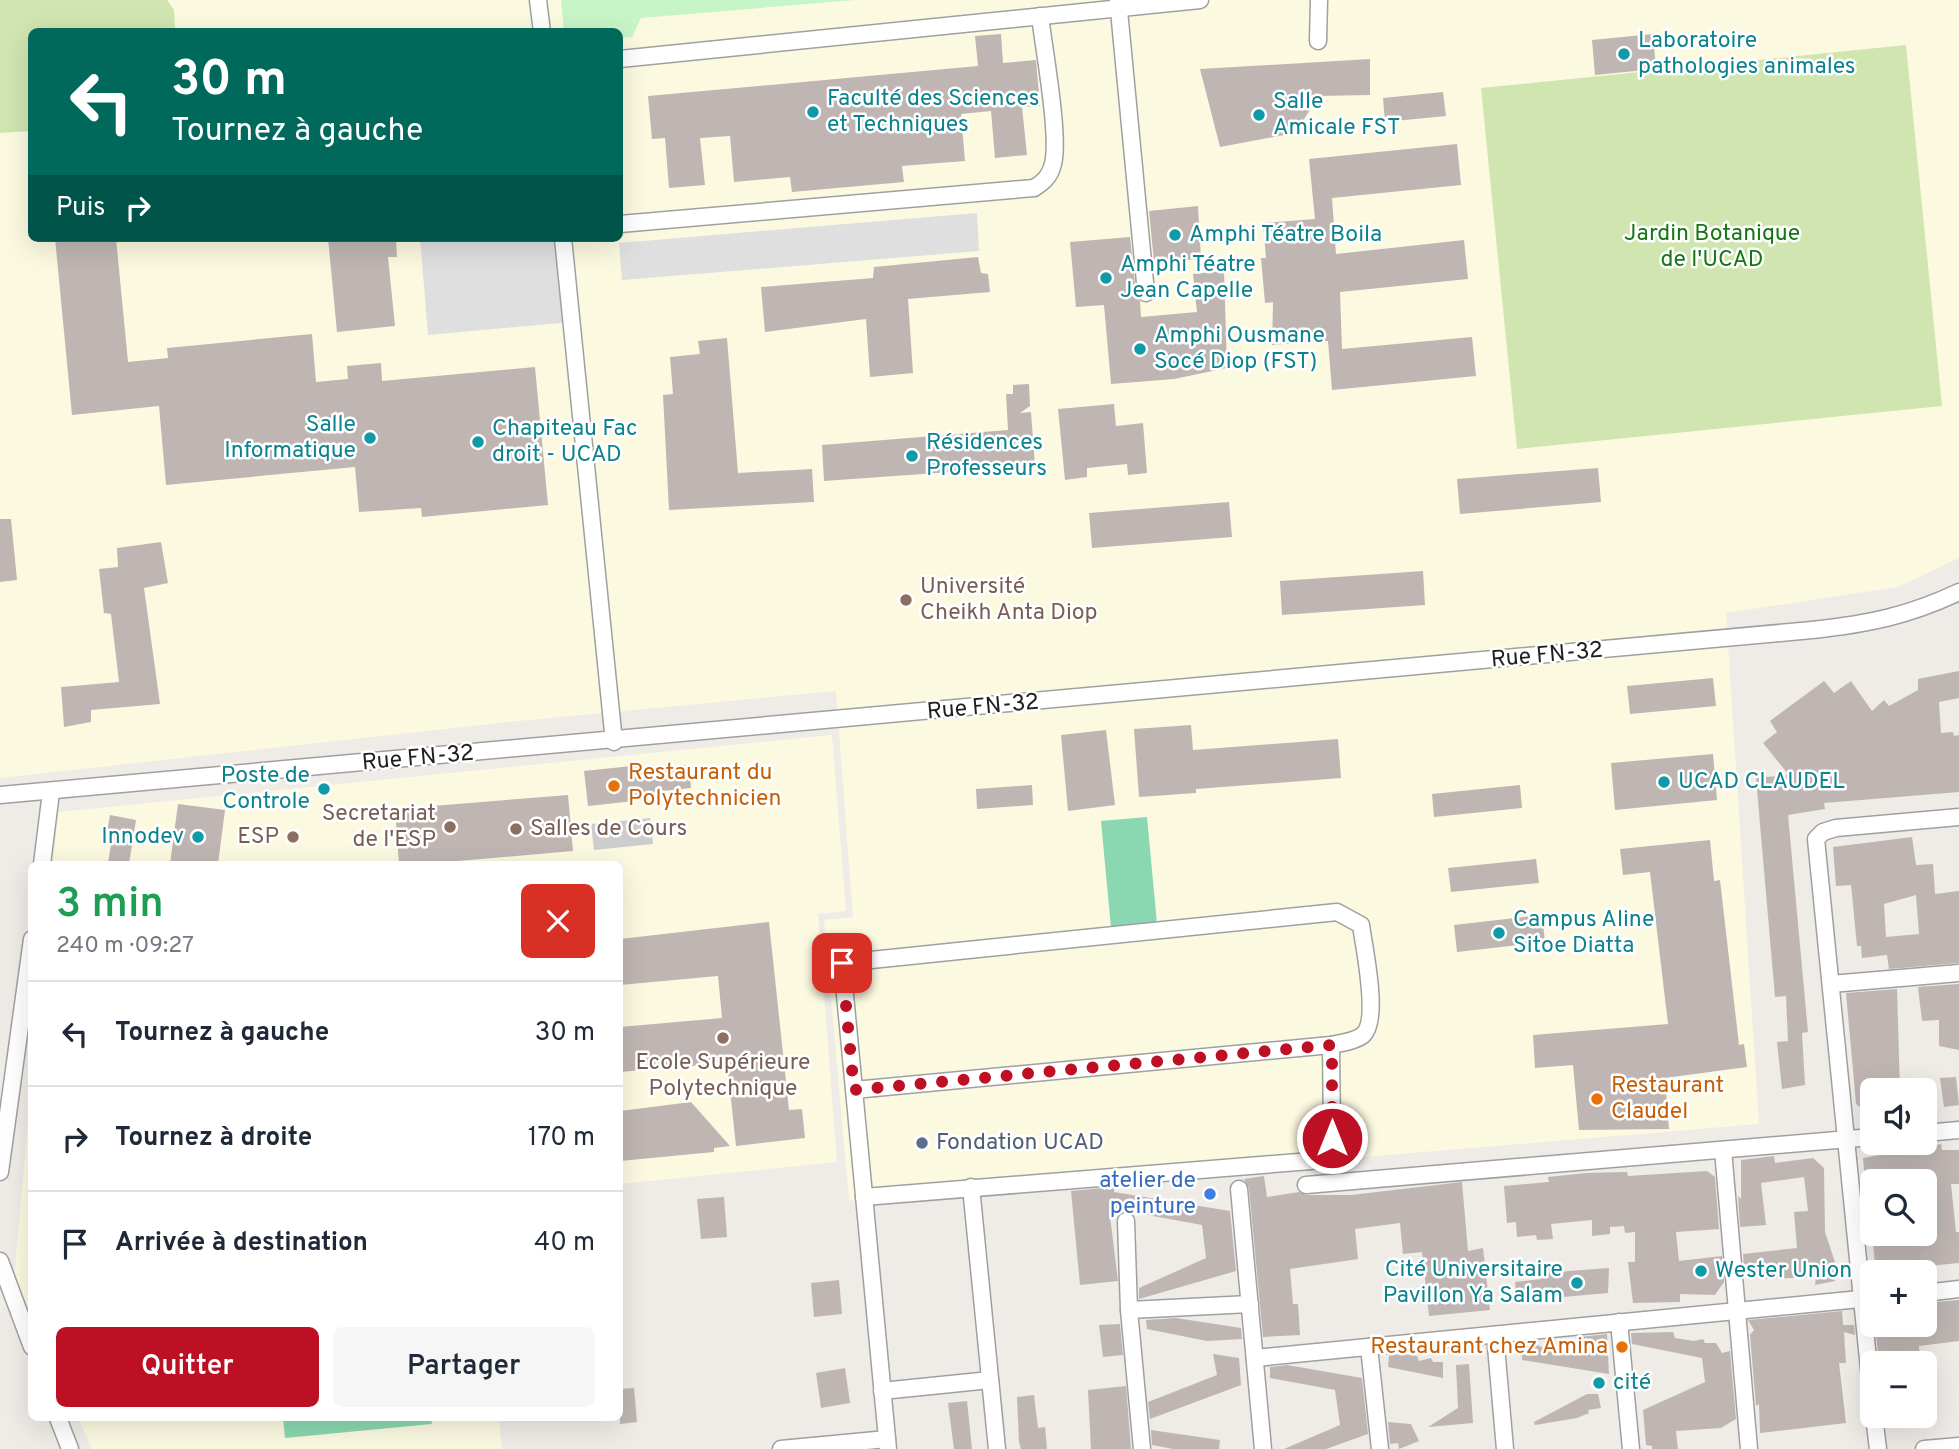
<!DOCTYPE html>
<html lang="fr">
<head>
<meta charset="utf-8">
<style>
	body { margin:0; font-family:Overpass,sans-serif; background:#f6f6f7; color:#1f2937; height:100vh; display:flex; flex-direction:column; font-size:26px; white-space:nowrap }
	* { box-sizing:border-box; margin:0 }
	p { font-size:23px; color:#747a83 }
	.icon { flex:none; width:38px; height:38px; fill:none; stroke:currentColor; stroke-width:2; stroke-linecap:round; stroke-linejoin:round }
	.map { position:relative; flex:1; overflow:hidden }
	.details { position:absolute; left:28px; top:861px; width:595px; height:560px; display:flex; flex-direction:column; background:#fff; border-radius:10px; box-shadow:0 7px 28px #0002 }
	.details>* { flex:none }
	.hud { position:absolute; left:28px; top:28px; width:595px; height:214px; border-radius:10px; box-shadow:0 7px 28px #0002; background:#00695c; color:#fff; overflow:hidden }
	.tools { position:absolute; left:1860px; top:1078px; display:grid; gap:14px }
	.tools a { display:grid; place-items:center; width:77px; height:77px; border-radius:10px; background:#fff; box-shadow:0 7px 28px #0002; font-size:35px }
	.pin { position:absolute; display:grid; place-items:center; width:60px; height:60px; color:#fff; margin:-30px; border-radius:14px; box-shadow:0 4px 10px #0006 }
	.me { position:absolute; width:77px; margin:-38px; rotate:0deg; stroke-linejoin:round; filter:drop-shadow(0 0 5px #0008) }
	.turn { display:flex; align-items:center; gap:24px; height:147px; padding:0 28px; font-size:32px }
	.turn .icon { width:91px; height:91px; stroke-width:2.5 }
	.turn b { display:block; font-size:49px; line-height:60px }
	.then { display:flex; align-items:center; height:66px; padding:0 28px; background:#0003; gap:14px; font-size:26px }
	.round { display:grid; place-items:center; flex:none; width:74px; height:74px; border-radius:10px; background:#f6f6f7 }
	.summary { display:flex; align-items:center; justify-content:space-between; height:119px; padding:0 28px }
	h1 { font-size:42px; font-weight:600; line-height:52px; color:#1e9e55 }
	.button { display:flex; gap:14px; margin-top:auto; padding:14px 28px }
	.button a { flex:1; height:80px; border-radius:10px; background:#bd1024; color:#fff; font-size:28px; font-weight:600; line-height:80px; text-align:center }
	.button a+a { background:#f6f6f7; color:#1f2937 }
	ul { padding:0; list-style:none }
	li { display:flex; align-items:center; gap:21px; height:105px; padding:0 28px; border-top:2px solid #e0e1e3 }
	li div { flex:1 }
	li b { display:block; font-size:26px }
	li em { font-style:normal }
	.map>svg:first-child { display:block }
	.education { fill:#fcf9e1; fill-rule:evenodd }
	.religious { fill:#cdcdcd }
	.grass { fill:#d0e5b0 }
	.park { fill:#c8f5c7 }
	.pitch { fill:#8ad7b1 }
	.parking { fill:#dfdfdf }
	.building { fill:#bfb6b3; fill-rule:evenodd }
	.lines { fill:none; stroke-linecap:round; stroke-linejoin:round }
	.street-casing { stroke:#a0a0a0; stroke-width:19 }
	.street { stroke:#fff; stroke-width:16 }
	.route { stroke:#bd1024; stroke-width:12; stroke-dasharray:0 21.6 }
	.culture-dot { fill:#0f9aa8; stroke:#fff; stroke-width:2.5 }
	.education-dot { fill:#8d6e63; stroke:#fff; stroke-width:2.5 }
	.food-dot { fill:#e8710a; stroke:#fff; stroke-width:2.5 }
	.service-dot { fill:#5c6f8a; stroke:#fff; stroke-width:2.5 }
	.shop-dot { fill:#3f7fe0; stroke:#fff; stroke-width:2.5 }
	.labels { text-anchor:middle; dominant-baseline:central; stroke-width:5; stroke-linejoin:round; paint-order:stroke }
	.culture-label { font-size:23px; fill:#0d838f; stroke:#fff; text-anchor:start }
	.park-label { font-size:23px; fill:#177515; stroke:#fff }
	.education-label { font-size:23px; fill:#785e54; stroke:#fff; text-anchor:start }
	.street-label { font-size:23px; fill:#1f1f1f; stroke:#fff }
	.food-label { font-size:23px; fill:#c56008; stroke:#fff; text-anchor:start }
	.service-label { font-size:23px; fill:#4e5e75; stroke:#fff; text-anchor:start }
	.shop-label { font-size:23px; fill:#366cbe; stroke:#fff; text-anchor:end }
</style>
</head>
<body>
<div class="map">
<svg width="1959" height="1449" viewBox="0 0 1959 1449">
	<rect width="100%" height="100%" fill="#efebe6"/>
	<g class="education">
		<path d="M0,0H1959V558L1898,587L1726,613L1759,1124L849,1200L824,920L853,917L836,691L518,721L0,778ZM32,32H620V238H32Z"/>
		<path d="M832,735L846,911L818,914L837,1162L620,1184V864H53L58,812Z"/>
		<path d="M31,1091V1316L14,1277Z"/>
		<path d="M78,1418H499L502,1449H92Z"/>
	</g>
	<path class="religious" d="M650,818L653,844L594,850L591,824Z"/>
	<g class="grass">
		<path d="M0,0H167L174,10L175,31L32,32L31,131L0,133Z"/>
		<path d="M1906,45L1942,406L1517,449L1481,88Z"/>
	</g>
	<path class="park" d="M561,0H855L641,18L632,37L620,38V32L564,31Z"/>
	<g class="pitch">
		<path d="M1147,817L1157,924L1111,928L1101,821Z"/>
		<path d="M283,1418H431L432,1424L285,1438Z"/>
	</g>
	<g class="parking">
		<path d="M977,213L979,251L622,280L619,243Z"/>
		<path d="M420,238H563L572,322L428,335Z"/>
	</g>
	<g class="building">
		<path d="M1001,34L1003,63L1036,60L1040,106L1022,107L1027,155L995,158L991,111L961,114L965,161L902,166L904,182L792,192L790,177L734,182L730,136L700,138L705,185L669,188L665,138L652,139L648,96L978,66L975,36Z"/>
		<path d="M1653,34L1656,69L1595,75L1592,40Z"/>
		<path d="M1370,59V95L1319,96L1295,133L1220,147L1200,69Z"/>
		<path d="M1443,92L1446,116L1385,122L1383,98Z"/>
		<path d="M1457,144L1461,185L1332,198L1336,254L1464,240L1468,279L1340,292L1342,349L1472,337L1476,376L1332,390L1328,341L1272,345L1273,302L1265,303L1261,258H1266L1263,223L1315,219L1309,159Z"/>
		<path d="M1198,206L1201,259L1154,262L1149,211Z"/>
		<path d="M1130,237L1136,294L1140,301L1141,317L1197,312L1193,274L1224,271L1227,368L1174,379L1111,384L1104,305L1076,307L1070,242Z"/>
		<path d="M55,238H116L128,362L168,358L167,348L312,334L316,382L348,379L347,366L381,363L382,381L535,367L548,505L422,517L421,508L359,512L355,467L166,485L159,406L72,415Z"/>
		<path d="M328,238H396L397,257H388L395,326L337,332Z"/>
		<path d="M978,257L981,273L988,274L990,292L908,299L913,373L870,377L866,319L765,332L761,287L873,278L874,267Z"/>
		<path d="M727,338L738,473L812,469L814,502L669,510L663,395L673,394L670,357L700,354L698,341Z"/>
		<path d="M1029,384L1030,406L1020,413L1031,412L1035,466L824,481L822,445L1008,430L1006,394H1013V385Z"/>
		<path d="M1114,404L1116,426L1143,423L1147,473L1128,475L1127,464L1087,468V477L1065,480L1058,409Z"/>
		<path d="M1598,468L1601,502L1460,514L1457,479Z"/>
		<path d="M1229,502L1232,537L1092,548L1089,513Z"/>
		<path d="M0,519H11L17,580L0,582Z"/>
		<path d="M161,542L168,583L144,588L160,704L91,710V722L64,727L61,687L119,682L111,614L104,613L99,569L118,567L117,548Z"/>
		<path d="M1423,571L1425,605L1282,615L1280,581Z"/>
		<path d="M1959,671V698L1939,702L1941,733L1953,732L1954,736L1959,735V792L1824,803L1825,809L1788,815L1808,1032L1802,1033L1805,1085L1782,1089L1777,1042L1788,1041L1786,996L1775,997L1756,778L1789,775L1763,743L1777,732L1770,721L1824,681L1834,693L1851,681L1872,711L1884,700L1889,706L1918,690V679Z"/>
		<path d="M1713,678L1716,706L1630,714L1627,686Z"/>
		<path d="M1191,725L1193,750L1338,739L1341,778L1196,789V793L1139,797L1134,729Z"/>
		<path d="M1106,730L1115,805L1068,811L1061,735Z"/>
		<path d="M1713,754L1717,800L1615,810L1611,763Z"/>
		<path d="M641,765V769L689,765L691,788L643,793L644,800L588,806L584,771Z"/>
		<path d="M1032,785L1033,805L977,809L976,789Z"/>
		<path d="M1520,785L1522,808L1434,817L1432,794Z"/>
		<path d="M568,795L573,851L446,862L447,864H399L395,809Z"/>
		<path d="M178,804L225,810L218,864H170Z"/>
		<path d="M110,815L136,820L129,864H108L111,844L105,843Z"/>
		<path d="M1912,837L1916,865L1933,864L1935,894L1959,891V963L1889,969L1887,955L1862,958L1861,946H1857L1851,885L1836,886L1833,847ZM1916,895L1919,934L1886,937L1884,904Z"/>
		<path d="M1710,840L1714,881L1720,880L1739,1045L1744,1044L1747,1067L1665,1078L1669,1129L1579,1130L1573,1065L1535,1068L1533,1035L1668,1024L1650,872L1623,875L1620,849Z"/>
		<path d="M1536,859L1539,883L1451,892L1448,868Z"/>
		<path d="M1542,915L1545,942L1457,952L1454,925Z"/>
		<path d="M769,922L789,1110L802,1109L805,1138L736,1146L727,1063L620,1072V1027L722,1018L718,976L620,985V939Z"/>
		<path d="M1959,984V1050L1939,1046V1020L1922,1021L1918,987Z"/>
		<path d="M1897,989L1900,1090H1872V1116L1856,1104L1846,993Z"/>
		<path d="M1956,1077L1959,1105L1944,1107L1940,1078Z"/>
		<path d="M691,1102L730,1146L714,1148V1152L620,1161V1111Z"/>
		<path d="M1941,1144L1942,1150H1959V1184H1951L1956,1232H1959V1263L1917,1267V1260L1875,1264L1872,1234H1925V1181H1865L1863,1158Z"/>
		<path d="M1774,1156L1775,1163L1813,1158L1824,1168L1825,1232L1835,1262V1281L1815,1285L1816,1277L1761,1279L1744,1271L1743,1254L1797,1248L1794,1212L1808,1211L1804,1177L1761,1183L1766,1225L1740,1227L1738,1196L1741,1199V1160Z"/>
		<path d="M1707,1171L1715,1177L1719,1229L1676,1232L1679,1261L1722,1256L1724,1282L1715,1295L1680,1294V1302L1633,1303L1628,1262H1635V1232L1625,1233L1624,1226L1610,1227V1234L1592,1236V1220L1551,1224L1553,1239L1537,1240L1536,1235L1517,1237L1516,1222L1507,1223L1504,1186L1549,1182L1548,1177L1587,1173L1627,1172L1628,1176Z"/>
		<path d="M1264,1176L1267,1197L1299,1192L1306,1195H1351L1462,1182L1468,1251L1483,1248L1490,1310L1429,1316L1422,1252L1403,1254L1400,1223L1355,1229L1358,1259L1290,1269L1293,1304H1298L1300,1335L1263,1337L1249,1188L1244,1179Z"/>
		<path d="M1114,1187V1192L1230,1211L1236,1271L1139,1299V1288L1206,1258L1202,1225L1109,1208L1118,1281L1080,1285L1071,1191Z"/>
		<path d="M724,1197L727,1237L701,1239L697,1199Z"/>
		<path d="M1539,1264H1555L1556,1272L1609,1268L1608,1293L1517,1301L1515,1282L1541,1279Z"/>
		<path d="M839,1280L842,1314L814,1317L811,1283Z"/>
		<path d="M1959,1300V1341L1919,1346L1920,1363H1879L1875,1325H1925V1303Z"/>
		<path d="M1842,1311L1843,1325H1854L1855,1335L1844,1332L1846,1363H1839L1846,1423L1760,1433L1759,1404L1756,1406L1750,1335L1754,1330L1748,1320Z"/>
		<path d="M1176,1318L1241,1328L1242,1339L1207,1341L1147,1329L1146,1320Z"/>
		<path d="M1120,1324L1123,1355L1103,1357L1099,1325Z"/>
		<path d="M1673,1332L1675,1338L1694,1341L1703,1339L1705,1343H1716L1722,1353L1730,1351L1736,1419L1721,1428L1676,1431L1678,1449H1652V1446L1646,1445L1643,1410L1705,1382L1702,1358L1632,1344L1631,1333Z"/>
		<path d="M1607,1334L1609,1374L1522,1360L1521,1344H1534L1549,1350L1579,1348V1337Z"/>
		<path d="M1213,1354L1239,1358L1241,1385L1150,1419L1148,1402L1217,1375Z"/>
		<path d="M1403,1354L1417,1356L1419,1361L1431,1358L1433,1362H1443V1378L1388,1367L1389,1355Z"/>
		<path d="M1469,1364L1473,1423L1428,1427L1458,1408L1456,1365Z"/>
		<path d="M1287,1365L1362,1378L1368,1434L1326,1449H1284L1340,1425L1335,1390L1270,1378V1367Z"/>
		<path d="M845,1368L850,1403L821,1408L816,1373Z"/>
		<path d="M1126,1386L1131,1449H1091L1088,1390Z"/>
		<path d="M634,1388L637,1422L620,1424V1389Z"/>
		<path d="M1587,1394H1598L1601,1408L1588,1410L1589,1413L1577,1418L1535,1425L1534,1422Z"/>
		<path d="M1034,1395L1038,1428L1045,1427L1047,1449H1021L1019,1442L1017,1397Z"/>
		<path d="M967,1401L972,1449H954L948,1403Z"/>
		<path d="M1388,1422L1411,1424L1419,1441L1399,1449L1398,1443L1390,1444Z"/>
		<path d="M1151,1430L1220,1440L1219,1449H1173L1152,1445Z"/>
	</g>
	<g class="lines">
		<g class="street-casing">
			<g id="street">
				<path d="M538,0L542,32"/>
				<path d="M1118,0L1146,293"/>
				<path d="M1318,41L1319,0"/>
				<path d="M620,59L1200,0"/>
				<path d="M620,224L1034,188C1044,182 1050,176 1053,164C1060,136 1044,50 1040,16"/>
				<path d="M563,238L614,742"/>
				<path d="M0,795L1812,630C1868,624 1908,616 1959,592"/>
				<path d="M42,864L51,792"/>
				<path d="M1831,984L1959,973"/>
				<path d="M854,1090L1331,1045C1341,1043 1356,1041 1363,1035C1380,1020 1364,948 1361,925L1337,912L842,963L888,1449"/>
				<path d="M1925,1133L1959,1130"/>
				<path d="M1723,1150L1749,1449"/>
				<path d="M0,1172L32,939"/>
				<path d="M1306,1185L1872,1137"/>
				<path d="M971,1187L997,1449"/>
				<path d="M1239,1189L1263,1449"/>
				<path d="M864,1197L1311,1161L1325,1153L1332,1138L1331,1045"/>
				<path d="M1126,1221L1129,1310L1142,1449"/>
				<path d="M0,1261L32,1347"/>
				<path d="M1925,1293L1959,1289"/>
				<path d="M1129,1310L1250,1304"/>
				<path d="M1619,1322L1631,1449"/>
				<path d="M1495,1335L1505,1449"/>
				<path d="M1369,1347L1380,1449"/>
				<path d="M1255,1358L1870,1298"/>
				<path d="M882,1391L990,1380"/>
				<path d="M1872,1399L1816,839L1823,832L1836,828L1959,817"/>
				<path d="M1874,1416L1878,1449"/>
				<path d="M58,1418L70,1449"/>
				<path d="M781,1449L887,1439"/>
				<path d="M1924,1449L1959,1446"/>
			</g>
		</g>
		<use href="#street" class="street"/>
	</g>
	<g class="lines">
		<path class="route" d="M842,963L854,1090L1332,1045V1138"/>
	</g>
	<g class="culture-dot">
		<circle cx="1624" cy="54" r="7"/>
		<circle cx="813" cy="112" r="7"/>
		<circle cx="1259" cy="115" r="7"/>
		<circle cx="1175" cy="235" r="7"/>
		<circle cx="1106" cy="278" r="7"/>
		<circle cx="1140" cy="349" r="7"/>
		<circle cx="370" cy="438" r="7"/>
		<circle cx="478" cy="442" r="7"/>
		<circle cx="912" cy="456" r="7"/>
		<circle cx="1664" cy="782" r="7"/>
		<circle cx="324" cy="789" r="7"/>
		<circle cx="198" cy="837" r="7"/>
		<circle cx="1499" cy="933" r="7"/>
		<circle cx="1701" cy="1271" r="7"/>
		<circle cx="1577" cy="1283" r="7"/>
		<circle cx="1599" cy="1383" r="7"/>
	</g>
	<g class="education-dot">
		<circle cx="906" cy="600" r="7"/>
		<circle cx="450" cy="827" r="7"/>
		<circle cx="516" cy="829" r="7"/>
		<circle cx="293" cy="837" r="7"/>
		<circle cx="723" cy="1038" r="7"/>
	</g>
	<g class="food-dot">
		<circle cx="614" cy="786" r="7"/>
		<circle cx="1597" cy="1099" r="7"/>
		<circle cx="1622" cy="1347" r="7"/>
	</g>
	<circle class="service-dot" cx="922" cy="1143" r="7"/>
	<circle class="shop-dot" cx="1210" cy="1194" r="7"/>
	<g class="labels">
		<g class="culture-label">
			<text x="1638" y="41">Laboratoire<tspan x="1638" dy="26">pathologies animales</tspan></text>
			<text x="827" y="99">Faculté des Sciences<tspan x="827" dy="26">et Techniques</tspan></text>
			<text x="1273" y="102">Salle<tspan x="1273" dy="26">Amicale FST</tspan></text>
			<text x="1189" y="235">Amphi Téatre Boila</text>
			<text x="1120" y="265">Amphi Téatre<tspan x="1120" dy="26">Jean Capelle</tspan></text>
			<text x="1154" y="336">Amphi Ousmane<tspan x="1154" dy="26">Socé Diop (FST)</tspan></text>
			<text x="356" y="425" text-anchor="end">Salle<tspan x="356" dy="26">Informatique</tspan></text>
			<text x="492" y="429">Chapiteau Fac<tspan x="492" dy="26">droit - UCAD</tspan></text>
			<text x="926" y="443">Résidences<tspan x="926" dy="26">Professeurs</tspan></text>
			<text x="310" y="776" text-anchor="end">Poste de<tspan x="310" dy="26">Controle</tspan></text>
			<text x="1678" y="782">UCAD CLAUDEL</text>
			<text x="184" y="837" text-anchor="end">Innodev</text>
			<text x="1513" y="920">Campus Aline<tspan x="1513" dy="26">Sitoe Diatta</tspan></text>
			<text x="1563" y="1270" text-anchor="end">Cité Universitaire<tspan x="1563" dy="26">Pavillon Ya Salam</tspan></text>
			<text x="1715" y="1271">Wester Union</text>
			<text x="1613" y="1383">cité</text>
		</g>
		<g class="park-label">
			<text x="1712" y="234">Jardin Botanique<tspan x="1712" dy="26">de l'UCAD</tspan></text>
		</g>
		<g class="education-label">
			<text x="920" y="587">Université<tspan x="920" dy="26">Cheikh Anta Diop</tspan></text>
			<text x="436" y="814" text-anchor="end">Secretariat<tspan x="436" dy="26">de l'ESP</tspan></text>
			<text x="530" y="829">Salles de Cours</text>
			<text x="279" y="837" text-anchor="end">ESP</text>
			<text x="723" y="1063" text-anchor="middle">Ecole Supérieure<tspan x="723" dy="26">Polytechnique</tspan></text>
		</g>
		<g class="street-label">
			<text transform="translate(1547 656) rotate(-5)">Rue FN-32</text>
			<text transform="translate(983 708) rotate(-5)">Rue FN-32</text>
			<text transform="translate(418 759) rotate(-5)">Rue FN-32</text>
		</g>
		<g class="food-label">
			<text x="628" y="773">Restaurant du<tspan x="628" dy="26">Polytechnicien</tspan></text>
			<text x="1611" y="1086">Restaurant<tspan x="1611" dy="26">Claudel</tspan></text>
			<text x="1608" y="1347" text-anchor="end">Restaurant chez Amina</text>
		</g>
		<g class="service-label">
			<text x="936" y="1143">Fondation UCAD</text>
		</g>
		<g class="shop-label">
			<text x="1196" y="1181">atelier de<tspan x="1196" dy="26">peinture</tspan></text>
		</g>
	</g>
</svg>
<div class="tools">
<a><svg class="icon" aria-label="sound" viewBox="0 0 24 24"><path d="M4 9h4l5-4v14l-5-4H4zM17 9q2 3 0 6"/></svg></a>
<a><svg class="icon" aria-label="search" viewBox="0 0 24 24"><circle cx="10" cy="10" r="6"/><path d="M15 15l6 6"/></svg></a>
<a>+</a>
<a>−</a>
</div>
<div class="pin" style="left:842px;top:963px;background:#d93025"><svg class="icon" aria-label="arrive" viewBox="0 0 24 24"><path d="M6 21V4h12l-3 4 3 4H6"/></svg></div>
<svg class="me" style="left:1332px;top:1138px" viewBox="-20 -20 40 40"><circle r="17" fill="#bd1024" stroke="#fff" stroke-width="3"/><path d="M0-11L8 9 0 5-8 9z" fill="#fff"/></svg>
<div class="hud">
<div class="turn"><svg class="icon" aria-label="left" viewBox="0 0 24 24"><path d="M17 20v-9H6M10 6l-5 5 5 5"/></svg><div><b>30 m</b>Tournez à gauche</div></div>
<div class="then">Puis<svg class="icon" aria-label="right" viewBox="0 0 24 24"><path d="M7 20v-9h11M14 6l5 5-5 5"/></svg></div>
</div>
<section class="details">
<div class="summary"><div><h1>3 min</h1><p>240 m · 09:27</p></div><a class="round" style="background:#d93025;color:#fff"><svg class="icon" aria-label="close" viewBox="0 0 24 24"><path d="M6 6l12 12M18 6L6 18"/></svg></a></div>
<ul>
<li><svg class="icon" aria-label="left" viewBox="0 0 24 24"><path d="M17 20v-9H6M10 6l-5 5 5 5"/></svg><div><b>Tournez à gauche</b></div><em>30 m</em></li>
<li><svg class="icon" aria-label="right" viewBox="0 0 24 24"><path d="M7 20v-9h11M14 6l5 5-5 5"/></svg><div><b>Tournez à droite</b></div><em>170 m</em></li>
<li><svg class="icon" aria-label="arrive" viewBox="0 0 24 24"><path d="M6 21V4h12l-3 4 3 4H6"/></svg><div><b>Arrivée à destination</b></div><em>40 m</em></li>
</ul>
<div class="button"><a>Quitter</a><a>Partager</a></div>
</section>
</div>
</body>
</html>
